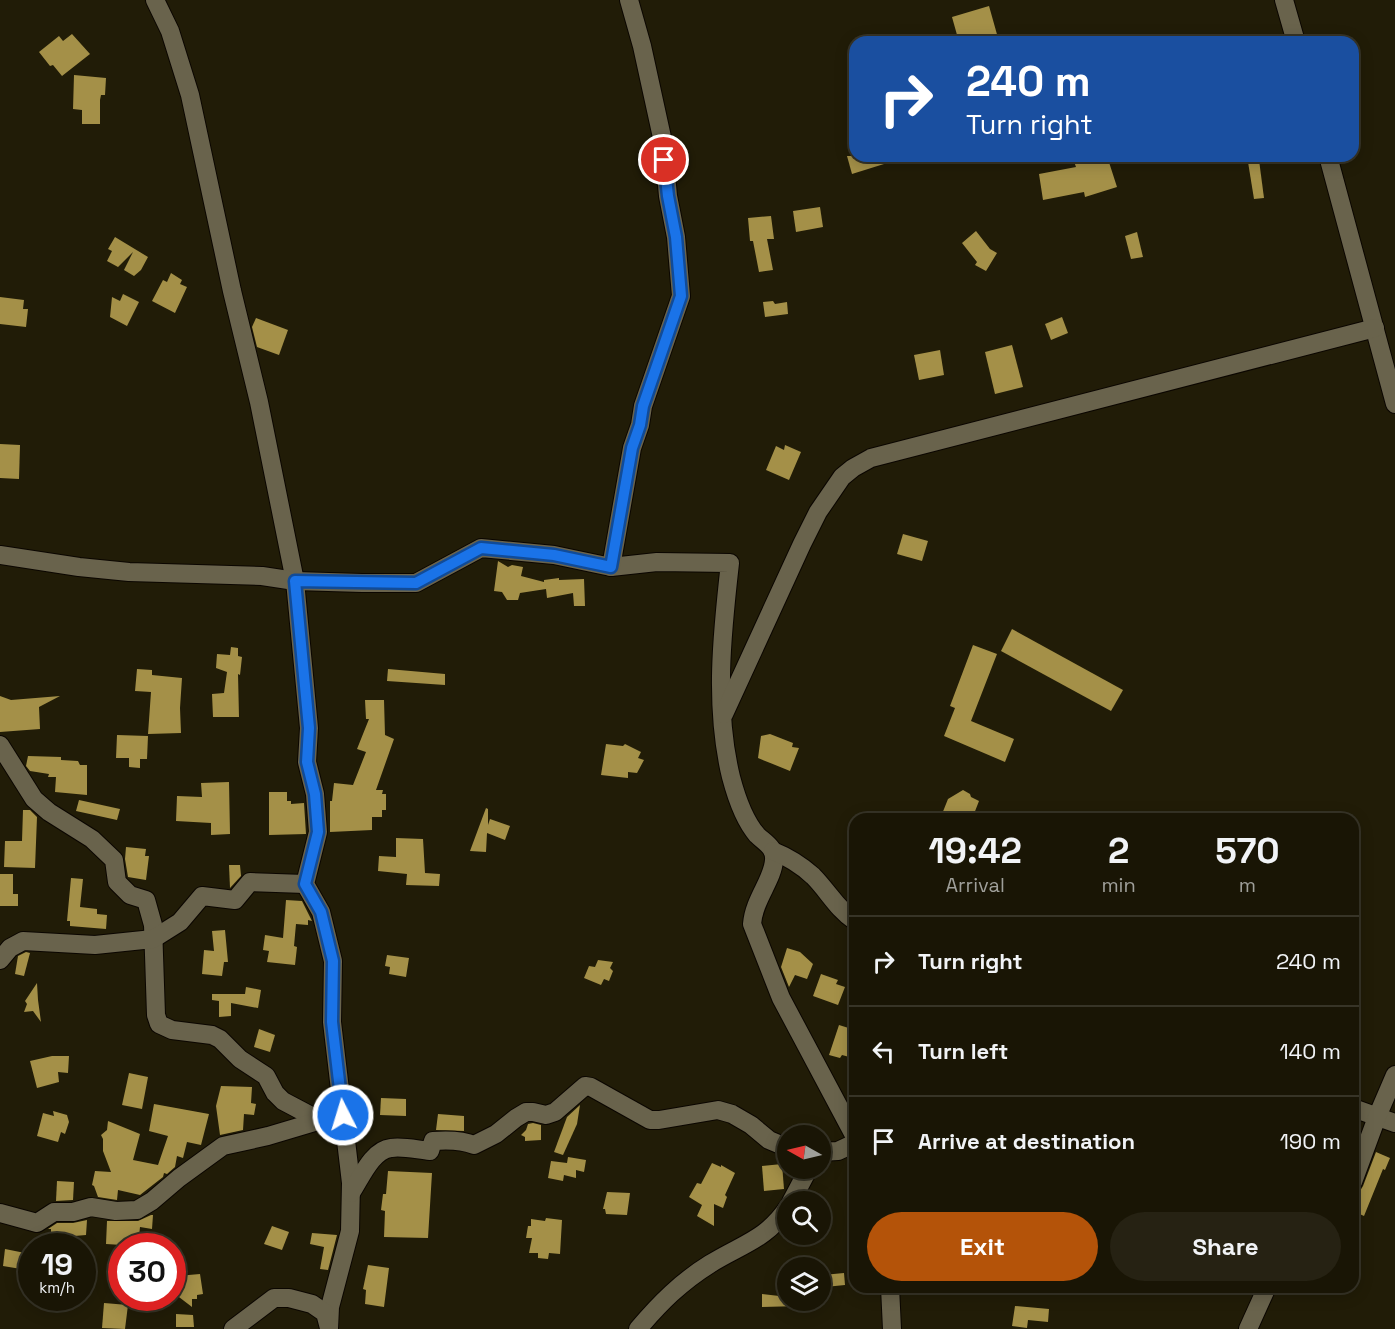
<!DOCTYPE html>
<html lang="en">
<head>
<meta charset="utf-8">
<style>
	body { margin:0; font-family:"Space Grotesk",sans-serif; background:#262213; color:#f1f3f6; height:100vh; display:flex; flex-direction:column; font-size:22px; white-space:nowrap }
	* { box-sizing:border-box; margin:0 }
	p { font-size:20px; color:#9f9f9a }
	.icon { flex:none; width:33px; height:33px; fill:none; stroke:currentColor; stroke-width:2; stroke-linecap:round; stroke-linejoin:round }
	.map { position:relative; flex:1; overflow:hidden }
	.sheet { position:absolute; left:849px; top:813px; width:510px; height:480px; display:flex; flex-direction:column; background:#191505; border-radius:18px; box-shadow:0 3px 15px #0003,0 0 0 2px #373427 }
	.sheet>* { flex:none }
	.banner { position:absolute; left:849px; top:36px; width:510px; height:126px; border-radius:18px; box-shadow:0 3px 15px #0003,0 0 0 2px #373427; background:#1a4fa0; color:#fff; overflow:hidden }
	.needle { width:39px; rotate:278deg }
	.tools { position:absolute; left:777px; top:1125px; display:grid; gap:12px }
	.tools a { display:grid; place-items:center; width:54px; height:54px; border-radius:50%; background:#191505; box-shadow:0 3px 15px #0003,0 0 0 2px #373427; font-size:30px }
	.speed { position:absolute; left:18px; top:1233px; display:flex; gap:12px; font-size:30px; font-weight:700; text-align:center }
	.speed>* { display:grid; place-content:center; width:78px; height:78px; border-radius:50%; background:#191505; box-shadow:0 3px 15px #0003,0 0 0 2px #373427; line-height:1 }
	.speed small { font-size:15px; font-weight:400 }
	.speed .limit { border:9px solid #d22; background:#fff; color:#111 }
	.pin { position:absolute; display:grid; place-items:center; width:51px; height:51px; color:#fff; margin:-26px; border:3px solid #fff; border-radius:50%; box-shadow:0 2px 6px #0007 }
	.me { position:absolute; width:66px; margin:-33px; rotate:355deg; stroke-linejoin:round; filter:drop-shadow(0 0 4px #0008) }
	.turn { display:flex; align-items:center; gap:21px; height:126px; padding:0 18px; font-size:27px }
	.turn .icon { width:78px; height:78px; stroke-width:2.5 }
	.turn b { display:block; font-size:42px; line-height:51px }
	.eta { display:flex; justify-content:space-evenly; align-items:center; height:102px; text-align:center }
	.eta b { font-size:36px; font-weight:700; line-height:42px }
	.primary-button { display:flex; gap:12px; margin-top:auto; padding:12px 18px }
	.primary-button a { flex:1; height:69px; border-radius:36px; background:#b45309; color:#fff; font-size:24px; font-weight:700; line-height:69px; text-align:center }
	.primary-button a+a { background:#262213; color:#f1f3f6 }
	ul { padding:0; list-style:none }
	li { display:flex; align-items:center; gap:18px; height:90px; padding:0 18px; border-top:2px solid #373427 }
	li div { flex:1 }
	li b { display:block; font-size:22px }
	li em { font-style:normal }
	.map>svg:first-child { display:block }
	.building { fill:#a49048 }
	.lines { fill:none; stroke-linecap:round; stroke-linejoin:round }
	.minor-casing { stroke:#0b0600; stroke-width:20 }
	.minor { stroke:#69634c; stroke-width:18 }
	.route-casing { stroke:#114b97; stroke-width:15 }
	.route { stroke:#1a73e8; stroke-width:10 }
</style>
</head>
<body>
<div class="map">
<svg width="1395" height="1329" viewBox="0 0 1395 1329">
	<rect width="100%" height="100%" fill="#211c07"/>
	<g class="building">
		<path d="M989,6L998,38L985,42H959L952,17Z"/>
		<path d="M72,34L90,54L62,76L53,65L50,66L39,52L59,36L63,41Z"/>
		<path d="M74,75L106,78L105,95H101L100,100V124H82V110L73,109Z"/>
		<path d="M847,156H899L900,159L852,174Z"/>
		<path d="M1072,156H1107L1117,187L1085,197L1084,192L1043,200L1039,174L1076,167Z"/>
		<path d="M1259,160L1264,198L1254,199L1248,162Z"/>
		<path d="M820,207L823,227L796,232L793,211Z"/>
		<path d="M771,216L774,239H767L773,270L759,272L753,241H750L748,218Z"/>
		<path d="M976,231L990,249L997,253L986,271L975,265L977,262L962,243Z"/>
		<path d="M1137,232L1143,257L1131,259L1125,236Z"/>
		<path d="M115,237L148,257L141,270L134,276L124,270L133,252L118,267L107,261L112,251L108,249Z"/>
		<path d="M171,273L182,280L180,284L187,287L175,313L152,301L163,280L167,282Z"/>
		<path d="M123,294L139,302L127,326L110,317L112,297L120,301Z"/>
		<path d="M0,297L24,300L23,309H28L26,327L0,324Z"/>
		<path d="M773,301L775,304L787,302L788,314L765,317L763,302Z"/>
		<path d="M1062,317L1068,333L1051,340L1045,324Z"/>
		<path d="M256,318L288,330L279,355L257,347L252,327Z"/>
		<path d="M1012,345L1023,387L995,394L985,352Z"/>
		<path d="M940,350L944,375L919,380L914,355Z"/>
		<path d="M0,444L20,445L19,479L0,478Z"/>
		<path d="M785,445L801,452L789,480L766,470L776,446L784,450Z"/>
		<path d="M903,534L928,541L922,561L897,554Z"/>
		<path d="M498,561L508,567L512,565L523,567L521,576L544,582V580L559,578V580L584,579L585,606H574L573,593L547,598L546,589L520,593L518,600H507L502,592L494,591Z"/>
		<path d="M1012,629L1123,690L1111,711L1001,651Z"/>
		<path d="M973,645L997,654L971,721L1014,739L1005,762L944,736L955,708L950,706Z"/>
		<path d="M231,647L238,648V656L242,657L240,675L238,674L239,717H213L212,694L224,693L227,672L216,668L217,654L230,655Z"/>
		<path d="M137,669L152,670V675L182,678L180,708L181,733L148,734L151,692L135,691Z"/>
		<path d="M388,669L445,674V685L387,681Z"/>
		<path d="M0,696L11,700L60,696L39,707L40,729L0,732Z"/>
		<path d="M365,700H384L385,735L394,739L376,790H383L382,794H386V810H382V817H372V830L330,832V801H332L334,783L353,785L366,752L357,749L369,719H366Z"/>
		<path d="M770,734L793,743L792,747L799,748L790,771L758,758L761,736Z"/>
		<path d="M117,735L148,736L147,759H140V768L129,767V758H116Z"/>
		<path d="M606,744L623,746L625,744L641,752L638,758L644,760L637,773L628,772V778L601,775Z"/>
		<path d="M28,756L61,757V760L78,761L80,765H87V795L55,792L56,777H48L49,774L30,771L26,766Z"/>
		<path d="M229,782L230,834L211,835V823L176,821L177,796L202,797L201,783Z"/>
		<path d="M963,790L970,794L971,797L979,801L972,819H940L948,799Z"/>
		<path d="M269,792H287V801H291V804L304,803L306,834L269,835Z"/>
		<path d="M79,800L120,809L117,820L76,811Z"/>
		<path d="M486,808L488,809V825L490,819L510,826L505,840L487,833L486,852L470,851Z"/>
		<path d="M23,810H30L37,817L35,868L4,867L5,841H22Z"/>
		<path d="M396,838L423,839L425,873L440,874L439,886L406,885L407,874L378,871L379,856L396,857Z"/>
		<path d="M126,847L146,849L145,856H149L146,880L128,877L125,859Z"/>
		<path d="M229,865H240L241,876L230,888Z"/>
		<path d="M0,874H13V894H18V906H0Z"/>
		<path d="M71,878L83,879L80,907L97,909V914L107,915L106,929L70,926V921H67Z"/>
		<path d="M286,900L302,901L312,921L308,920V925L296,924L294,946L297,947L295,965L267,962L269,951L263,950L265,935L283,938Z"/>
		<path d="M225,930L228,962H224L222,976L202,974L204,950L214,951L212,931Z"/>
		<path d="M787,948L800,952L813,964L807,979L795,975L789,987L781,967Z"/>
		<path d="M26,952L30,953L24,976L15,974L18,956Z"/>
		<path d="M387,955L409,958L406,977L389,974L390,967L385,966Z"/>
		<path d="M598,960L613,962L610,968L613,971L609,981L604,979L601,985L584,978L589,966L595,967Z"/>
		<path d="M821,974L838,980L836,984L845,987L838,1005L813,996Z"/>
		<path d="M37,983L38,1000L41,1022L33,1011L24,1012L27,1004L25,1001Z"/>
		<path d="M246,987L261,990L258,1008L231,1003V1016L219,1017V1001L212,1000V994H245Z"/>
		<path d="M839,1025L855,1030V1051L853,1058L842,1055L840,1058L829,1055Z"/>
		<path d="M259,1029L275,1035L270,1052L254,1047Z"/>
		<path d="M52,1056H69L68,1073L58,1072L59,1082L37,1088L30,1061Z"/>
		<path d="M129,1073L148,1077L142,1109L122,1105Z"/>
		<path d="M221,1086L252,1087L251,1103L256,1104L254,1115L244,1114L243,1130L220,1135L216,1106Z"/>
		<path d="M381,1098L406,1099V1116L380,1115Z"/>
		<path d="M154,1104L209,1114L201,1145L187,1142L183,1158L177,1156L175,1167L167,1174L164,1173L163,1177L140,1195L118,1190L117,1200L98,1197L94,1186L92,1185L95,1171L111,1172L103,1151V1139L101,1135L107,1130L108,1121L140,1134L133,1160L158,1165L168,1136L149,1131Z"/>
		<path d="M580,1105L577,1124L563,1155L554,1152L567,1117Z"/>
		<path d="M53,1111L67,1115L69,1122L65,1134L61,1132L58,1142L37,1136L43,1113L54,1116Z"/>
		<path d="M438,1114L464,1116V1131L436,1130Z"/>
		<path d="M533,1123L541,1125V1140L525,1141V1137L521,1135L526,1130L528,1124Z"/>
		<path d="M1376,1152L1390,1158L1385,1170L1383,1169L1364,1216L1353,1211V1193L1360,1191L1363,1186Z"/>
		<path d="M568,1157L586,1160L584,1172L576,1170V1178L564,1175L563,1181L548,1178L551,1161L567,1163Z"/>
		<path d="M712,1163L721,1167V1165L735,1173L725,1195L727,1197L723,1208L714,1204V1226L697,1216L702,1205L689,1197L697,1183L701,1184Z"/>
		<path d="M782,1164L784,1189L764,1191L762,1166Z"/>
		<path d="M388,1171L432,1173L428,1238L384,1237L385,1211L381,1210L383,1194H386Z"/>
		<path d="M57,1181L74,1182L73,1200L56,1201Z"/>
		<path d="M607,1192L630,1193L627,1215L606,1214L605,1209H603Z"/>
		<path d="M151,1215H153L152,1229L140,1227L138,1246L106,1244L107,1221H138Z"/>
		<path d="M546,1218L562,1220L560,1254L549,1253L548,1259L538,1258V1253H529L532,1238H526L528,1226H531V1219L545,1221Z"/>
		<path d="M87,1220L86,1235L51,1238V1229H48L57,1223H73Z"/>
		<path d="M272,1226L289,1232L282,1250L264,1244Z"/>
		<path d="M312,1233L337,1235L328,1270L320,1269L324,1247L310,1244Z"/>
		<path d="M5,1249L25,1253L21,1269L3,1266Z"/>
		<path d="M368,1265L389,1268L384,1307L365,1304L366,1290L363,1289Z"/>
		<path d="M844,1273L845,1285L825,1287L823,1275Z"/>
		<path d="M200,1274L203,1294L197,1295V1299H192V1307L175,1294L177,1276Z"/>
		<path d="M762,1294L788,1297V1300H801L800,1306L762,1307Z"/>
		<path d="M104,1303L128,1305L125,1329L102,1328Z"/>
		<path d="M1015,1306L1049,1309L1048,1322L1028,1320L1027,1328L1012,1326Z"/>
		<path d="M176,1314L193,1315L194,1327H176Z"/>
	</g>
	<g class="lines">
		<g class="minor-casing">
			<g id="minor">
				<path d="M155,0L170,31L190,95L232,291L259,402L295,581L309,728L307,762L315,794L318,832L305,884L321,912L333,961L332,1022L351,1183L350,1231L330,1307L329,1329"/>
				<path d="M1284,0L1296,42"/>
				<path d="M1328,156L1395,404"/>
				<path d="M0,555L79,567L129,572L262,576L295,581L362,583H416L481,548L554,555L611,567L657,562L730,563C722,633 714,707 731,777C736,796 744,820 757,835C765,843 775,847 774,860C773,880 754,899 752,924L781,998L855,1137"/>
				<path d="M611,567L632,448L640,425L643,406L681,296L676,237L668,196L663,142L642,46L629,0"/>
				<path d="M724,714L802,544L818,512L842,477L853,468L871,458L1375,328"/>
				<path d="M0,745L34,799L49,812L92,839L114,860L117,882L130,895L146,900L153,925L156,1015L159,1024L172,1030L212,1035L220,1039L240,1059L266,1076L275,1093L283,1101L319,1120"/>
				<path d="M773,851C788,857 801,865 813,876C828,891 837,909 855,921"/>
				<path d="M0,960L10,948L23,941L95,945L153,939L180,922L202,896L235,900L250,882L305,884"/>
				<path d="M1353,1108L1395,1123"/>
				<path d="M820,1152L838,1151L855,1143"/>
				<path d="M1353,1182L1377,1117L1395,1075"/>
				<path d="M351,1193C361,1178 372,1150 391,1148C403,1146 418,1150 430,1151L433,1141C446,1140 462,1140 474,1145L496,1134L516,1118L526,1112H533L546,1115L555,1112L585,1086L591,1087L650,1120H659L718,1110L732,1114L751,1125L769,1140L788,1148"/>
				<path d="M791,1202L809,1168"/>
				<path d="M0,1213L37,1223L54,1212H73L91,1207L116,1211L137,1210L152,1201L179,1178L223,1146L268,1136L325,1119"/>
				<path d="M890,1287L892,1329"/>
				<path d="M233,1329L274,1298H289L312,1304L325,1313L329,1328"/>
				<path d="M638,1329C660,1303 681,1282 710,1264C742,1244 766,1240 788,1207"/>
				<path d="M1248,1329L1267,1287"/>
			</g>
		</g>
		<use href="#minor" class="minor"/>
	</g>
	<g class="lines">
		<g class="route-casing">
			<path id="route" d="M343,1115L332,1022L333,961L321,912L305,884L318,832L315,794L307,762L309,728L295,581L416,583L481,548L554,555L611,567L632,448L640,425L643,406L681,296L676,237L668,196L664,160"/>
		</g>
		<use href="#route" class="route"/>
	</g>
</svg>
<div class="tools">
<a><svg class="needle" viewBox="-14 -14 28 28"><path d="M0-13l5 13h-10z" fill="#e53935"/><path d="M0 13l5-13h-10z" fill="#9f9f9a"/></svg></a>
<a><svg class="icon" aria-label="search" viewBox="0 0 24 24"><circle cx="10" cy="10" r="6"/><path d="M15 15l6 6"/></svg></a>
<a><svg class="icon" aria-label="layers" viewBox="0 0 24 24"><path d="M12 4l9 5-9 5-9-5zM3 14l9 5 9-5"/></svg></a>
</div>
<div class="speed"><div>19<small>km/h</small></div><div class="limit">30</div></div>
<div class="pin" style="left:664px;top:160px;background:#d93025"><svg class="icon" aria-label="arrive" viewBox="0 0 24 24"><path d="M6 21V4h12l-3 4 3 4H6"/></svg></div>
<svg class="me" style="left:343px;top:1115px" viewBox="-20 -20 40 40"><circle r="17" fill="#1a73e8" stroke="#fff" stroke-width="3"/><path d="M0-11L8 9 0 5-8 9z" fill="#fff"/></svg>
<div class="banner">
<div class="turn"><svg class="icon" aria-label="right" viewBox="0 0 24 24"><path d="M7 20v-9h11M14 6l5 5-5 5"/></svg><div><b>240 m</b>Turn right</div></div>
</div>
<section class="sheet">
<div class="eta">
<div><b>19:42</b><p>Arrival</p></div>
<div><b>2</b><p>min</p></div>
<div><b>570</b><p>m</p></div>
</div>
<ul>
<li><svg class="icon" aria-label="right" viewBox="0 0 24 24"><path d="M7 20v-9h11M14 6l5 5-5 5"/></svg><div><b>Turn right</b></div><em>240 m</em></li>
<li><svg class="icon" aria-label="left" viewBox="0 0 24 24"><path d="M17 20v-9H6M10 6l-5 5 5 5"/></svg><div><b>Turn left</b></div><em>140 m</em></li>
<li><svg class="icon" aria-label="arrive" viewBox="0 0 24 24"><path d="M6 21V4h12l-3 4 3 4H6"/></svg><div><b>Arrive at destination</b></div><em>190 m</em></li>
</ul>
<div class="primary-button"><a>Exit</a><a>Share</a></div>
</section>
</div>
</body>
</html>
